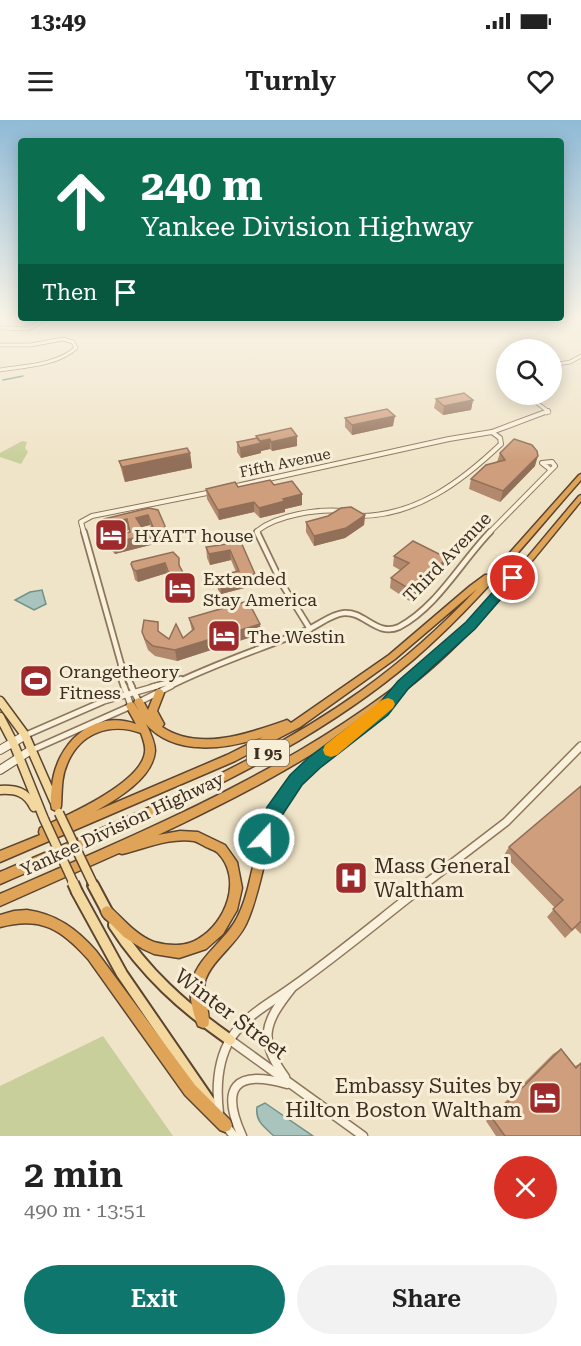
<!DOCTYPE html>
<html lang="en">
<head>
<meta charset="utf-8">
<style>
	body { margin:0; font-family:"Roboto Serif",serif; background:#f2f2f2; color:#222; height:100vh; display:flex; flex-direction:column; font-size:22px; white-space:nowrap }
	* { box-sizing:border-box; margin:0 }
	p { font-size:20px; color:#767676 }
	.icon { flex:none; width:33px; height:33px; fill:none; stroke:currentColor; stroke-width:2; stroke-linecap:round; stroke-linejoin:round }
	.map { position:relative; height:1016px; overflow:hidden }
	.sheet { display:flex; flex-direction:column; background:#fff; flex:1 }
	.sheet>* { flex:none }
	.banner { position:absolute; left:18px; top:18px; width:546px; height:183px; border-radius:6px; box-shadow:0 3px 15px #0003; background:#0b6e4f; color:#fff; overflow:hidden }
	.buttons { position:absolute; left:496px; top:219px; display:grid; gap:12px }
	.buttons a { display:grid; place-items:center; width:66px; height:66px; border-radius:50%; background:#fff; box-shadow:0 3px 15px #0003; font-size:30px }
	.pin { position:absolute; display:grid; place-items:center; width:51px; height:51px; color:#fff; margin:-26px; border:3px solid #fff; border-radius:50%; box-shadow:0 2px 6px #0007 }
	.me { position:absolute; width:66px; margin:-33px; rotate:21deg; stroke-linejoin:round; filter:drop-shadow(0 0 4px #0008) }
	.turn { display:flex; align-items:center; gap:21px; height:126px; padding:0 24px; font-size:27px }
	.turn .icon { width:78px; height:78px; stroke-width:2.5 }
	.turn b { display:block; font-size:42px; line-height:51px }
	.then { display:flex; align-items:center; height:57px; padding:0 24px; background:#0003; gap:12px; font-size:22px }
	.round { display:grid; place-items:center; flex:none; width:63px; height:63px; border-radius:32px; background:#f2f2f2 }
	.overview { display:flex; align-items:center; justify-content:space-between; height:102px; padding:0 24px }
	h1 { font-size:36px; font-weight:600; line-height:45px }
	.button { display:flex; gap:12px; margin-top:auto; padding:12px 24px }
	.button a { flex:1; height:69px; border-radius:36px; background:#0f766e; color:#fff; font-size:24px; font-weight:600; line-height:69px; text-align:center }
	.button a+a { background:#f2f2f2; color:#222 }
	.status { display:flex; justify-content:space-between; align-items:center; height:42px; padding:0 30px; background:#fff; direction:ltr }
	.status svg { height:16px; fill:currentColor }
	header { display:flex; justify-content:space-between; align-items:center; height:78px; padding:0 24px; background:#fff; font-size:27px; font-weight:600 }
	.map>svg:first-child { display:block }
	.green { fill:#c9cf9b }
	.water { fill:#a9c4bc; stroke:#6f938a; stroke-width:1.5 }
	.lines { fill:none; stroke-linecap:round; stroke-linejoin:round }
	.stream { stroke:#6f938a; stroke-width:1.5 }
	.minor-far3-casing { stroke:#8d765c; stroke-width:4.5 }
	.minor-far2-casing { stroke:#8d765c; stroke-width:6 }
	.minor-far1-casing { stroke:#8d765c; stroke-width:8 }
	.minor-casing { stroke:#8d765c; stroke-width:8 }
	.tertiary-far1-casing { stroke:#8d765c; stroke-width:10 }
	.tertiary-casing { stroke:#8d765c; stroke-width:11 }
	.secondary-casing { stroke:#6f573f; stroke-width:10 }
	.primary-far1-casing { stroke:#5b4430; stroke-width:11 }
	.primary-casing { stroke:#5b4430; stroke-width:14 }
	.motorway-casing { stroke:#5b4430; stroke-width:3 }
	.minor-far3 { stroke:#faf1dc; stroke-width:3 }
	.minor-far2 { stroke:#faf1dc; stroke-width:4 }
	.minor-far1 { stroke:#faf1dc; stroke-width:4.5 }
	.minor { stroke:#faf1dc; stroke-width:5 }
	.tertiary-far1 { stroke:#faf1dc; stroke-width:7 }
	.tertiary { stroke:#faf1dc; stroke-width:8 }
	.secondary { stroke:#faf1dc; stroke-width:8 }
	.primary-far1 { stroke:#f3d9a0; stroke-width:8 }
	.primary { stroke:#f3d9a0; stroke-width:10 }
	.motorway { fill:#e0a458; fill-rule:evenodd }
	.primary-bridge-far1-casing { stroke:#5b4430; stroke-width:11; stroke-linecap:butt }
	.primary-bridge-casing { stroke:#5b4430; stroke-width:14; stroke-linecap:butt }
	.primary-bridge-far1 { stroke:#f3d9a0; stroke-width:8 }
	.primary-bridge { stroke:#f3d9a0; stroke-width:10 }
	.wall { fill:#b2896c; fill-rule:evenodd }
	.shaded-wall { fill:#916f58 }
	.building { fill:#cf9f7d; stroke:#916f58; stroke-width:1.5; fill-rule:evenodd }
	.route { fill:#0f766e; stroke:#0a4d48; stroke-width:1.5 }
	.slow { fill:#f59e0b }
	.labels { text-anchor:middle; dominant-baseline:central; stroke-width:6; stroke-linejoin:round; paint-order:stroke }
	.far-street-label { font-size:15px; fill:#3d2e20; stroke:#f7eed8 }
	.shield { fill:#f7eed8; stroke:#756857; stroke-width:1.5 }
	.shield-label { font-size:16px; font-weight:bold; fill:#3d2e20 }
	.poi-label { font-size:18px; fill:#3d2e20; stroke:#f7eed8; text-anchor:start }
	.street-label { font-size:18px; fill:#3d2e20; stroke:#f7eed8 }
	.near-poi-label { font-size:21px; fill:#3d2e20; stroke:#f7eed8; text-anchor:start }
	.near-street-label { font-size:21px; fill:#3d2e20; stroke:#f7eed8 }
</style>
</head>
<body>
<div class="status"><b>13:49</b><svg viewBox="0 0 49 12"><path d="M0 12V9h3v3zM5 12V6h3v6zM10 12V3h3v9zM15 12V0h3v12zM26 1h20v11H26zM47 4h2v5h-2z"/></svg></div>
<header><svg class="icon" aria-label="menu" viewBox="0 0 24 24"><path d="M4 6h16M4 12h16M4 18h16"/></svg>Turnly<svg class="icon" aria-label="heart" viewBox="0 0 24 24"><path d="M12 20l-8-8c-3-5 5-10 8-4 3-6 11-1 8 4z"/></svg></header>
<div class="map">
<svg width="581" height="1016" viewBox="0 0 581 1016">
	<rect width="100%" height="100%" fill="#f0e4c8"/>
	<g class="green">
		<path d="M22,321L27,322L25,328L28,332L21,344L0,337V333Z"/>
		<path d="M103,916L173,1016H0V966Z"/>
	</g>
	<g class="water">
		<path d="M42,470L46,484L34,490L15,480L30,472Z"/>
		<path d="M265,983L313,1016H274C264,1007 255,1001 257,987Z"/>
	</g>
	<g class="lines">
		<path class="stream" d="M3,260L23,256"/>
		<g class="minor-far3-casing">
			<g id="minor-far3">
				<path d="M0,208L28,209L48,198"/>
				<path d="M0,225H30L63,219L73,222L76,228C57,245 25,246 0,250"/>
				<path d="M552,245L570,242L581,236"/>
				<path d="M525,274L549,292L546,293"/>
			</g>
		</g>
		<g class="minor-far2-casing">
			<g id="minor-far2">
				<path d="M232,367L449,319L492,312L548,291"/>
				<path d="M359,396C416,396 461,362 501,324L500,318L492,312"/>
				<path d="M84,413L81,402L92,396L212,372"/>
				<path d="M258,413L257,411C277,395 317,389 342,391"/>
				<path d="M489,413L555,346L552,342L542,343L551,350"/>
			</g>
		</g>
		<g class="minor-far1-casing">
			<g id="minor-far1">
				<path d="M84,412L121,544L132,567"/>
				<path d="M257,412L282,464L310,509"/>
				<path d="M121,545V558L124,567"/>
				<path d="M152,567L181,559"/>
				<path d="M168,567C213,544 261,529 307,510C319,505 331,494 344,493C364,491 377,517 399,507C437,487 461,442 490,412"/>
			</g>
		</g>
		<g class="minor-casing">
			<g id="minor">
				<path d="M124,566L131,586"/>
				<path d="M131,566L139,582"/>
				<path d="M139,582L171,566"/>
				<path d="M26,615L104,581L157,566"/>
				<path d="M32,630L131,586"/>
			</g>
		</g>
		<g class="tertiary-far1-casing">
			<path id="tertiary-far1" d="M425,764L506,702L581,626"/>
		</g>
		<g class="tertiary-casing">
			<g id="tertiary">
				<path d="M230,920L363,1016"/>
				<path d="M285,957C258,920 264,903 291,869"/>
				<path d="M219,993C216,968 217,941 231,918C247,894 271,883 294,866C339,834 383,797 427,763"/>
				<path d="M226,1006L234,1016"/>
				<path d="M242,1016C220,967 235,949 287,964"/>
			</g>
		</g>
		<g class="secondary-casing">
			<g id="secondary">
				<path d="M0,630L24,616"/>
				<path d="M0,650L31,630"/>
			</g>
		</g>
		<g class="primary-far1-casing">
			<g id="primary-far1">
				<path d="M0,581L25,615L54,681"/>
				<path d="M0,597L13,622L44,699"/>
				<path d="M0,670C16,669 27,672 34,687"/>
			</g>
		</g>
		<g class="primary-casing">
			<g id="primary">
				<path d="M93,765L109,795"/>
				<path d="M77,772L122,854L210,982"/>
				<path d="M114,805C145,853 183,887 230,920"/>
			</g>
		</g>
		<g class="motorway-casing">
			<g id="motorway">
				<path d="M581,354V360C527,421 476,486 414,539C331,610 232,660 133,705C89,725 45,745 0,764V752C123,699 251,649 361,571C403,541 442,506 477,469L395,539L300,607L235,641L0,742V731L40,715L39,712L40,708C66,696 142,663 145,632C146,626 143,619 141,613C111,602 80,612 67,644C61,657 62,672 61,686L60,689L56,691L52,689C50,682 51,674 52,666C56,625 92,588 136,604L126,586L128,583L131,582L134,583L139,591L134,582L136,579L139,578L142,579L148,590L156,570L159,569L162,570L164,573L157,591L164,604L162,607C199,632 250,613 287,600L291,603L294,601L389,535L470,466L485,455H490L579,355ZM146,604C175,637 226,629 263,617L227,635L96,691C117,679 153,658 155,631C155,622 150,612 146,604Z"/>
				<path d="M581,375V381C524,450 470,523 397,576L396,580C366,614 323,634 294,670C265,708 266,759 247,802C238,824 212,839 205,861C201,876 212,894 208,906L203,908L198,906C193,893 188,875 192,861C200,835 225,821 237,798C244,785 248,769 251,755C259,723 266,692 286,666C307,638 338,620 366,598C301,645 230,681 158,715L180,711L198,712L225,725L237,742L242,768L237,790L223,814L206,829L179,838L154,834L143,829L124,817L103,796L101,792L103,788L107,786L111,788C123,799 137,816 154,822C168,826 186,827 198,819C226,803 243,759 218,733C215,730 210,729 206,727C202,725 198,722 194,721C170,717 144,729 122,734L119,733L0,786V774C156,706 318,640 446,525C495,480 536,426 579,376Z"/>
				<path d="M27,790C56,794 77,809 96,831L195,965L230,1000L232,1005L230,1010L225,1012L220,1010L185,975L88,839C61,809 41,796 0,807V795L14,791Z"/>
			</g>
		</g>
		<use href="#minor-far3" class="minor-far3"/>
		<use href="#minor-far2" class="minor-far2"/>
		<use href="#minor-far1" class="minor-far1"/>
		<use href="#minor" class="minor"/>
		<use href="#tertiary-far1" class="tertiary-far1"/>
		<use href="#tertiary" class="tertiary"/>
		<use href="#secondary" class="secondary"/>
		<use href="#primary-far1" class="primary-far1"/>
		<use href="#primary" class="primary"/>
		<use href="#motorway" class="motorway"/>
		<g class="primary-bridge-far1-casing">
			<g id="primary-bridge-far1">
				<path d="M59,693L93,764"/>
				<path d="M44,699L74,764"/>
			</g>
		</g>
		<g class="primary-bridge-casing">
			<path id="primary-bridge" d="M73,763L77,772"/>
		</g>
		<use href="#primary-bridge-far1" class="primary-bridge-far1"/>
		<use href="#primary-bridge" class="primary-bridge"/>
	</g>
	<g class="wall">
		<path d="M436,279L473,280L471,290L443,295L434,288Z"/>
		<path d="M345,298L393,306L352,315L345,307Z"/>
		<path d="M256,316H297V326L272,331L270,329L261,331V333L241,338L237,332V322L256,318Z"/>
		<path d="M190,333L192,348L125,362L123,356L119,341Z"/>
		<path d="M500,333L535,346L500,382L469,369L471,359L497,342Z"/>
		<path d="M274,365L302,385L285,389V392L260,398L254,392L219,400L207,379L206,369Z"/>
		<path d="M149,388L167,417L166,421L115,434L111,430L102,403ZM150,405L151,407L143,409L141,407ZM129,410L130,412L119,415L118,413Z"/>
		<path d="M365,395L364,405L345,418L314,426L306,412V402Z"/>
		<path d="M241,422L255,454L256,465L221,474L218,470L216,459L236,452L231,440L210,445L207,438L206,427Z"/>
		<path d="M173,432L191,468L193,479L178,483L167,453L138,462L135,460L131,444Z"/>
		<path d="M394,436L445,448L411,482L390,468L391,458L400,450L393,446Z"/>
		<path d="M189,498L261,514L177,541L155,536L148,530L145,522L142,512L160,513L169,519L183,518L192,511Z"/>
		<path d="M581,666V814L575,808L565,818L547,797L555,788L504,735L509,727Z"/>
		<path d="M561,929L575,946L581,943V1016H496L486,1001L553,934Z"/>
	</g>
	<g class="shaded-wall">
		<path d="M473,280L471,290L443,295L444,286Z"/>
		<path d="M395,296L393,306L352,315V305Z"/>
		<path d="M297,316V326L272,331L271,322Z"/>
		<path d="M270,319V329L261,331V333L241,338L240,328L260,321Z"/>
		<path d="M190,333L192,348L125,362L122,347Z"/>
		<path d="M538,336L535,346L500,382L503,371Z"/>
		<path d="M302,374V385L285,389V392L260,398L259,388L283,379Z"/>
		<path d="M254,382V392L219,400L218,390Z"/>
		<path d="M148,395L150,405L138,408L136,398Z"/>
		<path d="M365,395L364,405L345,418L314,426V416Z"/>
		<path d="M127,399L129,410L117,413L114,402Z"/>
		<path d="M165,406L167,417L166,421L115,434L112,423Z"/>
		<path d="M230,430L231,440L210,445L209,434Z"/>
		<path d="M447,438L445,448L411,482L413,471Z"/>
		<path d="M165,443L167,453L138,462L136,451Z"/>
		<path d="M255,454L256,465L221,474L220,463Z"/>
		<path d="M191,468L193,479L178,483L176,472Z"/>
		<path d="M260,504L261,514L177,541L175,530Z"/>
	</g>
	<g class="building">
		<path d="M464,273L473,280L444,286L436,279Z"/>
		<path d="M387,289L395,296L352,305L345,298Z"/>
		<path d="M291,308L297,316L271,322L270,319L260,321L256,316Z"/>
		<path d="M257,318L261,323L240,328L237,322Z"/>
		<path d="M514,319L532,325L537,331L538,336L503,371L471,359L486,345L505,340L500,333Z"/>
		<path d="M187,328L190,333L122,347L119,341Z"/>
		<path d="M270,360L274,365L292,361L302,374L283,379L285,381L259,388L254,382L218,390L206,369L235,362L238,367Z"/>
		<path d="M351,387L365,395L346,408L314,416L306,402L328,396L341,388Z"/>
		<path d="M149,388L158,390L165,406L164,411L112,423L108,420L102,403L104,399ZM148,395L153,407L143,409L136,398ZM127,399L130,412L119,415L114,402Z"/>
		<path d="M413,421L447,438L413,471L391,458L409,443L394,436Z"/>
		<path d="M241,422L255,454L220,463L216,459L217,456L239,451L230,430L209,434L206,427Z"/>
		<path d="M173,432L179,438V445L191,468L176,472L165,443L136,451L133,449L131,444L132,442Z"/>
		<path d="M248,481L260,504L175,530L153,526L145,519L142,512L144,500L158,502V511L169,519L176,504L183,518L194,509L189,498Z"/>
		<path d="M581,666V801L572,810L553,789L563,780L509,727Z"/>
		<path d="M561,929L576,948L581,943V1016H505L492,998Z"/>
	</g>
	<linearGradient id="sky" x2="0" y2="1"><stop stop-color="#8fbad6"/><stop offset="0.58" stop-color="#f8f3e6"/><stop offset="1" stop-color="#f8f3e6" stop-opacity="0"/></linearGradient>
	<rect width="581" height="340" fill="url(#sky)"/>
	<path class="route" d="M513,453L517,455L519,458L517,460L475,509L408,569L388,595L320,648L302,665L281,697L270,725L264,728L257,725L255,719L267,687L290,655L308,638L377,586L398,561L466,502L508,455Z"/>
	<path class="slow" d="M388,578L393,580L395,584L393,588L337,635L331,637L325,635L323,630L325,625L382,580Z"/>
	<defs>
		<g id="hotel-square" transform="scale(1.725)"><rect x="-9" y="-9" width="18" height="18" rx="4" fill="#9e2a2b" stroke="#f7eed8"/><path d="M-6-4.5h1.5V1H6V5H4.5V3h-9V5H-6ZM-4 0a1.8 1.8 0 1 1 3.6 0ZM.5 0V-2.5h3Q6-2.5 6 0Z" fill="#fff"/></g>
		<g id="stadium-square" transform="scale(1.725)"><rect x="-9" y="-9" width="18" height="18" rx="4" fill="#9e2a2b" stroke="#f7eed8"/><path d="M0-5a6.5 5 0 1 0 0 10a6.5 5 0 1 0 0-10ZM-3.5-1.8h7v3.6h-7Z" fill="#fff"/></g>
		<g id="hospital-square" transform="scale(1.725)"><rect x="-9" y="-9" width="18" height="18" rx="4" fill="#9e2a2b" stroke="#f7eed8"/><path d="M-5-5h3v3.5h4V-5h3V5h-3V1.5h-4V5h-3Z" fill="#fff"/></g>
	</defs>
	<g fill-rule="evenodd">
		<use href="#hotel-square" x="111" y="415"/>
		<use href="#hotel-square" x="180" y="468"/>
		<use href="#hotel-square" x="224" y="516"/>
		<use href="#stadium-square" x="36" y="561"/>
		<use href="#hospital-square" x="351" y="758"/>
		<use href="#hotel-square" x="545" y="978"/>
	</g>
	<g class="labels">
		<g class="far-street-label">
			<text transform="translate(285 343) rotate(-12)">Fifth Avenue</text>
		</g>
		<rect class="shield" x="247" y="620" width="42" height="26" rx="4.5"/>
		<g class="shield-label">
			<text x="268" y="633">I 95</text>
		</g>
		<g class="poi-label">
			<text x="134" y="415">HYATT house</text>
			<text x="203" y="458">Extended<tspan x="203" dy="21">Stay America</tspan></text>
			<text x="247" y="516">The Westin</text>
			<text x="59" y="551">Orangetheory<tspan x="59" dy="21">Fitness</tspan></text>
		</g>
		<g class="street-label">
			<text transform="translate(447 437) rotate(-46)">Third Avenue</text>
			<text transform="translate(122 704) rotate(-25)">Yankee Division Highway</text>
		</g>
		<g class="near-poi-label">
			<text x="374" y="746">Mass General<tspan x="374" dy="24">Waltham</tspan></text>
			<text x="522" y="966" text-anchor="end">Embassy Suites by<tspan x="522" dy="24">Hilton Boston Waltham</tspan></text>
		</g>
		<g class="near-street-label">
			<text transform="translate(231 894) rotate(37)">Winter Street</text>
		</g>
	</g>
</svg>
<div class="buttons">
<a><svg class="icon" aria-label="search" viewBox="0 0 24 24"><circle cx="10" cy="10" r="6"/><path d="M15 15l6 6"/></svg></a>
</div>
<div class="pin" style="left:513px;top:458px;background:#d93025"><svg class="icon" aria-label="arrive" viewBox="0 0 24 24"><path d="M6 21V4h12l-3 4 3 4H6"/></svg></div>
<svg class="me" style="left:264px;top:719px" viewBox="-20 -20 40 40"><circle r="17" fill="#0f766e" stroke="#fff" stroke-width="3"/><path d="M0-11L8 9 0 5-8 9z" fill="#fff"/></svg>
<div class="banner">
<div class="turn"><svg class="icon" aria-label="ahead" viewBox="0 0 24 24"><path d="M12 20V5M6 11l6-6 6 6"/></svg><div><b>240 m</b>Yankee Division Highway</div></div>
<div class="then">Then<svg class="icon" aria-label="arrive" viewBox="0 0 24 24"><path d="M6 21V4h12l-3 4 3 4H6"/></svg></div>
</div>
</div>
<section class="sheet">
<div class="overview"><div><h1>2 min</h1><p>490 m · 13:51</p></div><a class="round" style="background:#d93025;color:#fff"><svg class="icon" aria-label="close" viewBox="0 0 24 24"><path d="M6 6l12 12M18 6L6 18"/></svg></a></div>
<div class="button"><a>Exit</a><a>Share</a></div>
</section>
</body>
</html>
